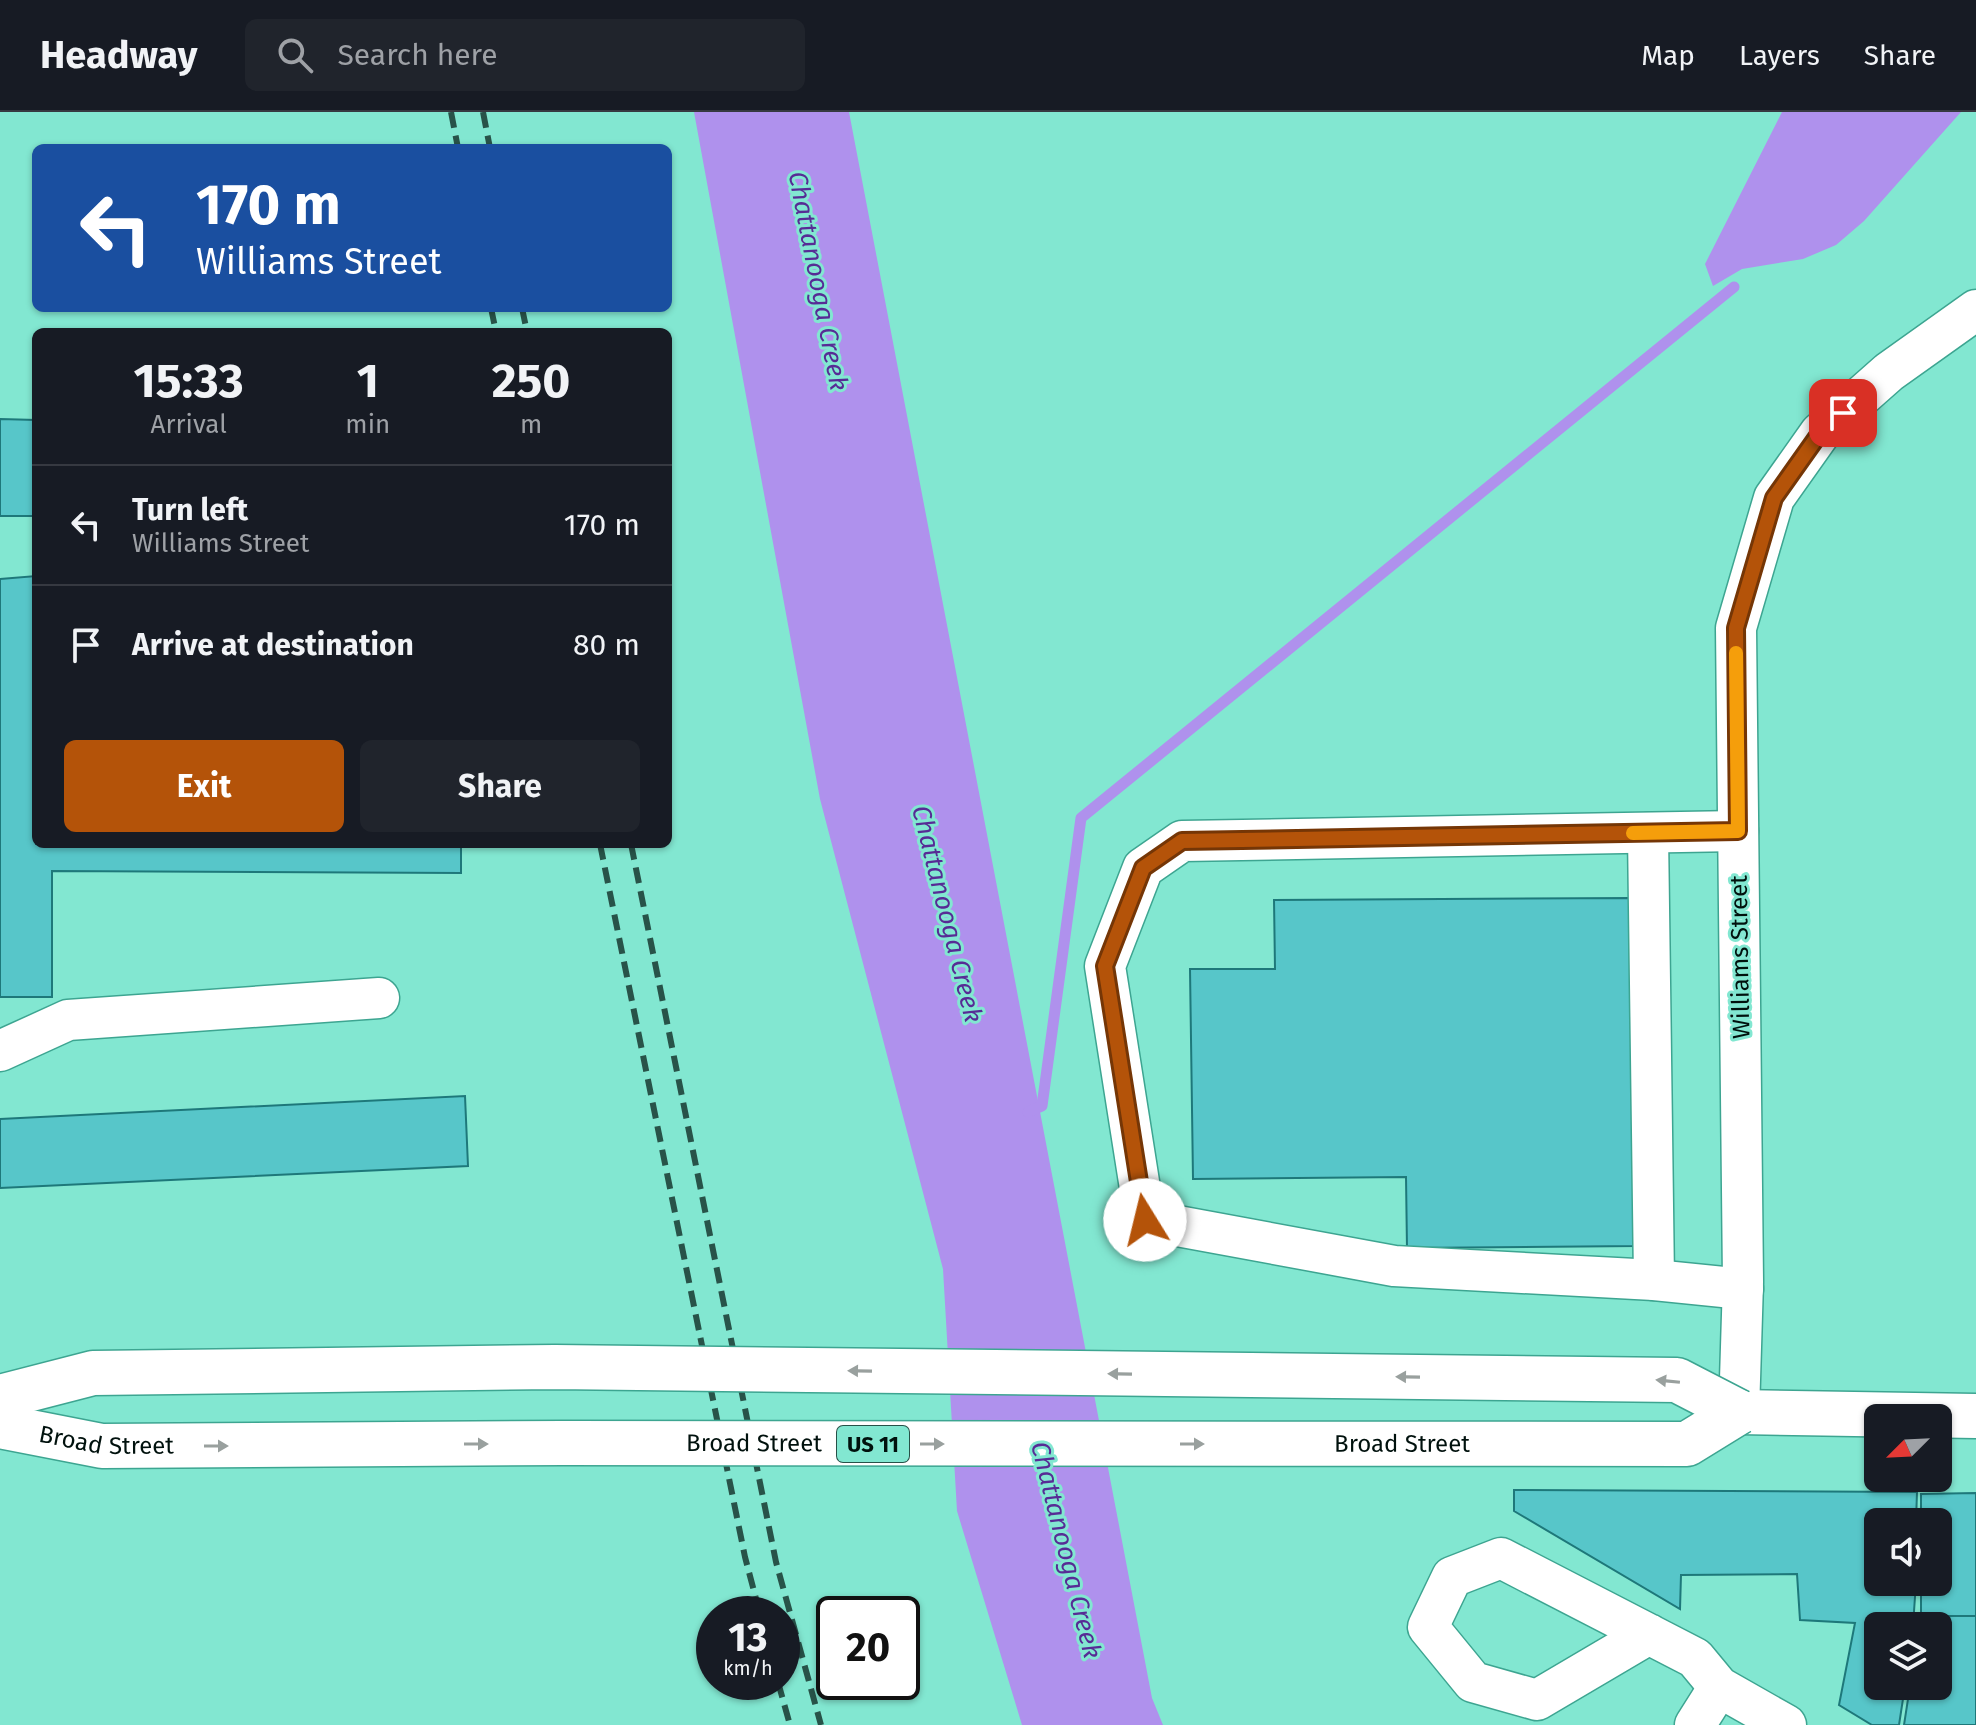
<!DOCTYPE html>
<html lang="en">
<head>
<meta charset="utf-8">
<style>
	body { margin:0; font-family:"Fira Sans",sans-serif; background:#20242c; color:#f1f3f6; height:100vh; display:flex; flex-direction:column; font-size:30px; white-space:nowrap }
	* { box-sizing:border-box; margin:0 }
	p { font-size:26px; color:#9ea1a6 }
	.icon { flex:none; width:44px; height:44px; fill:none; stroke:currentColor; stroke-width:2; stroke-linecap:round; stroke-linejoin:round }
	.map { position:relative; flex:1; overflow:hidden }
	.side { position:absolute; left:32px; top:216px; width:640px; height:520px; display:flex; flex-direction:column; background:#171b24; border-radius:12px; box-shadow:0 2px 6px #0004 }
	.side>* { flex:none }
	.banner { position:absolute; left:32px; top:32px; width:640px; height:168px; border-radius:12px; box-shadow:0 2px 6px #0004; background:#1a4fa0; color:#fff; overflow:hidden }
	.needle { width:52px; rotate:246deg }
	.fabs { position:absolute; left:1864px; top:1292px; display:grid; gap:16px }
	.fabs a { display:grid; place-items:center; width:88px; height:88px; border-radius:12px; background:#171b24; box-shadow:0 2px 6px #0004; font-size:40px }
	.speed { position:absolute; left:696px; top:1484px; display:flex; gap:16px; font-size:40px; font-weight:700; text-align:center }
	.speed>* { display:grid; place-content:center; width:104px; height:104px; border-radius:50%; background:#171b24; box-shadow:0 2px 6px #0004; line-height:1 }
	.speed small { font-size:20px; font-weight:400 }
	.speed .limit { border:4px solid #111; border-radius:12px; background:#fff; color:#111 }
	.pin { position:absolute; display:grid; place-items:center; width:68px; height:68px; color:#fff; margin:-34px; border-radius:16px; box-shadow:0 4px 12px #0006 }
	.me { position:absolute; width:88px; margin:-44px; rotate:351deg; stroke-linejoin:round; filter:drop-shadow(0 0 6px #0008) }
	.turn { display:flex; align-items:center; gap:28px; height:168px; padding:0 32px; font-size:36px }
	.turn .icon { width:104px; height:104px; stroke-width:2.5 }
	.turn b { display:block; font-size:56px; line-height:68px }
	.eta { display:flex; justify-content:space-evenly; align-items:center; height:136px; text-align:center }
	.eta b { font-size:48px; font-weight:700; line-height:56px }
	.button { display:flex; gap:16px; margin-top:auto; padding:16px 32px }
	.button a { flex:1; height:92px; border-radius:12px; background:#b45309; color:#fff; font-size:32px; font-weight:700; line-height:92px; text-align:center }
	.button a+a { background:#20242c; color:#f1f3f6 }
	ul { padding:0; list-style:none }
	li { display:flex; align-items:center; gap:24px; height:120px; padding:0 32px; border-top:2px solid #363941 }
	li div { flex:1 }
	li b { display:block; font-size:30px }
	li em { font-style:normal }
	header { display:flex; align-items:center; gap:48px; box-sizing:border-box; height:112px; padding:0 40px; background:#171b24; border-bottom:2px solid #363941 }
	header strong { font-size:38px }
	nav { display:flex; gap:44px; margin-inline-start:auto; font-size:28px }
	.search { width:560px; height:72px; background:#20242c; display:flex; align-items:center; gap:20px; box-sizing:border-box; padding:0 28px; border-radius:12px; color:#9ea1a6; font-size:30px }
	.map>svg:first-child { display:block }
	.water { fill:#af91ed }
	.lines { fill:none; stroke-linecap:round; stroke-linejoin:round }
	.stream { stroke:#af91ed; stroke-width:11 }
	.building { fill:#57c6c9; stroke:#1e787a; stroke-width:2 }
	.minor-casing { stroke:#3da591; stroke-width:43 }
	.major-casing { stroke:#3da591; stroke-width:47 }
	.minor { stroke:#fff; stroke-width:40 }
	.major { stroke:#fff; stroke-width:44 }
	.rail { stroke:#285349; stroke-width:6; stroke-dasharray:16 8; stroke-linecap:butt }
	.major-bridge-casing { stroke:#3da591; stroke-width:47; stroke-linecap:butt }
	.major-bridge { stroke:#fff; stroke-width:44 }
	.oneway { fill:#99a09e }
	.route-casing { stroke:#753606; stroke-width:20 }
	.route { stroke:#b45309; stroke-width:14 }
	.slow { stroke:#f59e0b; stroke-width:14 }
	.labels { text-anchor:middle; dominant-baseline:central; stroke-width:6; stroke-linejoin:round; paint-order:stroke }
	.shield { fill:#82e7d1; stroke:#275148; stroke-width:2 }
	.shield-label { font-size:22px; font-weight:bold; fill:#00110d }
	.street-label { font-size:24px; fill:#00110d; stroke:#82e7d1 }
	.water-label { font-size:26px; font-style:italic; fill:#572b95; stroke:#82e7d1 }
</style>
</head>
<body>
<header>
<strong>Headway</strong>
<div class="search"><svg class="icon" aria-label="search" viewBox="0 0 24 24"><circle cx="10" cy="10" r="6"/><path d="M15 15l6 6"/></svg>Search here</div>
<nav><a>Map</a><a>Layers</a><a>Share</a></nav>
</header>
<div class="map">
<svg width="1976" height="1613" viewBox="0 0 1976 1613">
	<rect width="100%" height="100%" fill="#82e7d1"/>
	<g class="water">
		<path d="M694,0H849L1152,1586L1163,1613H1022L957,1399L943,1157L820,687Z"/>
		<path d="M1782,0H1961L1864,109L1836,133L1803,147L1742,157L1713,174L1705,152Z"/>
	</g>
	<g class="lines">
		<path class="stream" d="M1028,1000L1042,994L1081,706L1734,175"/>
	</g>
	<g class="building">
		<path d="M0,307L36,308V404H0Z"/>
		<path d="M36,464V732H461V761L52,759V885H0V467Z"/>
		<path d="M1633,786L1637,1134L1407,1136L1406,1065L1193,1067L1190,857H1275L1274,788Z"/>
		<path d="M465,984L468,1054L0,1076V1007Z"/>
		<path d="M1514,1378L1917,1380L1916,1410H1878V1470H1916L1913,1514H1878V1574H1905L1899,1613H1872L1839,1593L1855,1511L1800,1508L1797,1462L1681,1463L1680,1497L1514,1399Z"/>
		<path d="M1976,1381V1504H1921V1470H1938V1410H1921V1382Z"/>
		<path d="M1921,1504H1976V1613H1904L1910,1574H1938V1514H1919Z"/>
	</g>
	<g class="lines">
		<g class="minor-casing">
			<g id="minor">
				<path d="M1738,719L1182,729L1143,756L1105,854L1145,1108L1394,1154L1654,1168L1743,1177"/>
				<path d="M1648,721L1654,1168"/>
				<path d="M0,939L68,908L379,886"/>
				<path d="M1739,1300L1743,1170L1736,516L1774,386L1820,321L1889,260L1976,198"/>
				<path d="M1649,1522L1537,1588L1473,1570L1428,1515L1452,1465L1501,1446L1695,1546L1719,1575L1786,1613"/>
				<path d="M1695,1613L1719,1575"/>
			</g>
		</g>
		<g class="major-casing">
			<path id="major" d="M1739,1300L1976,1304"/>
		</g>
		<use href="#minor" class="minor"/>
		<use href="#major" class="major"/>
		<g class="rail">
			<path d="M451,0L458,36"/>
			<path d="M483,0L490,36"/>
			<path d="M491,196L496,220"/>
			<path d="M522,196L527,220"/>
			<path d="M600,732L745,1445L760,1502"/>
			<path d="M631,732L776,1450L821,1613"/>
			<path d="M778,1570L790,1613"/>
		</g>
		<g class="major-bridge-casing">
			<g id="major-bridge">
				<path d="M0,1285L93,1261L555,1255L1677,1268L1739,1300"/>
				<path id="s1" d="M0,1314L102,1334L563,1331L1687,1332L1739,1300"/>
			</g>
		</g>
		<use href="#major-bridge" class="major-bridge"/>
	</g>
	<defs><path id="oneway-solid" d="M-6-.8H1V-3.2L6.5 0L1 3.2V.8H-6Z" transform="scale(2)"/></defs>
	<g class="oneway">
		<use href="#oneway-solid" transform="translate(860 1259) rotate(-179)"/>
		<use href="#oneway-solid" transform="translate(1120 1262) rotate(-179)"/>
		<use href="#oneway-solid" transform="translate(1408 1265) rotate(-179)"/>
		<use href="#oneway-solid" transform="translate(1668 1269) rotate(-174)"/>
		<use href="#oneway-solid" transform="translate(476 1332)"/>
		<use href="#oneway-solid" transform="translate(932 1332)"/>
		<use href="#oneway-solid" transform="translate(1192 1332)"/>
		<use href="#oneway-solid" transform="translate(216 1334)"/>
	</g>
	<g class="lines">
		<g class="route-casing">
			<path id="route" d="M1145,1108L1105,854L1143,756L1182,729L1738,719L1736,516L1774,386L1820,321L1843,301"/>
		</g>
		<use href="#route" class="route"/>
		<path class="slow" d="M1633,721L1738,719L1736,541"/>
	</g>
	<g class="labels">
		<rect class="shield" x="837" y="1314" width="72" height="36" rx="6"/>
		<g class="shield-label">
			<text x="873" y="1332">US 11</text>
		</g>
		<g class="street-label">
			<text transform="translate(1740 845) rotate(-91)">Williams Street</text>
			<text stroke="none"><textPath href="#s1" startOffset="108">Broad Street</textPath></text>
			<text stroke="none"><textPath href="#s1" startOffset="756">Broad Street</textPath></text>
			<text stroke="none"><textPath href="#s1" startOffset="1404">Broad Street</textPath></text>
		</g>
		<g class="water-label">
			<text transform="translate(818 169) rotate(79)">Chattanooga Creek</text>
			<text transform="translate(947 802) rotate(76)">Chattanooga Creek</text>
			<text transform="translate(1066 1438) rotate(76)">Chattanooga Creek</text>
		</g>
	</g>
</svg>
<div class="fabs">
<a><svg class="needle" viewBox="-14 -14 28 28"><path d="M0-13l5 13h-10z" fill="#e53935"/><path d="M0 13l5-13h-10z" fill="#9ea1a6"/></svg></a>
<a><svg class="icon" aria-label="sound" viewBox="0 0 24 24"><path d="M4 9h4l5-4v14l-5-4H4zM17 9q2 3 0 6"/></svg></a>
<a><svg class="icon" aria-label="layers" viewBox="0 0 24 24"><path d="M12 4l9 5-9 5-9-5zM3 14l9 5 9-5"/></svg></a>
</div>
<div class="speed"><div>13<small>km/h</small></div><div class="limit">20</div></div>
<div class="pin" style="left:1843px;top:301px;background:#d93025"><svg class="icon" aria-label="arrive" viewBox="0 0 24 24"><path d="M6 21V4h12l-3 4 3 4H6"/></svg></div>
<svg class="me" style="left:1145px;top:1108px" viewBox="-20 -20 40 40"><circle r="19" fill="#fff"/><path d="M0-13L10 11 0 6-10 11z" fill="#b45309"/></svg>
<div class="banner">
<div class="turn"><svg class="icon" aria-label="left" viewBox="0 0 24 24"><path d="M17 20v-9H6M10 6l-5 5 5 5"/></svg><div><b>170 m</b>Williams Street</div></div>
</div>
<section class="side">
<div class="eta">
<div><b>15:33</b><p>Arrival</p></div>
<div><b>1</b><p>min</p></div>
<div><b>250</b><p>m</p></div>
</div>
<ul>
<li><svg class="icon" aria-label="left" viewBox="0 0 24 24"><path d="M17 20v-9H6M10 6l-5 5 5 5"/></svg><div><b>Turn left</b><p>Williams Street</p></div><em>170 m</em></li>
<li><svg class="icon" aria-label="arrive" viewBox="0 0 24 24"><path d="M6 21V4h12l-3 4 3 4H6"/></svg><div><b>Arrive at destination</b></div><em>80 m</em></li>
</ul>
<div class="button"><a>Exit</a><a>Share</a></div>
</section>
</div>
</body>
</html>
